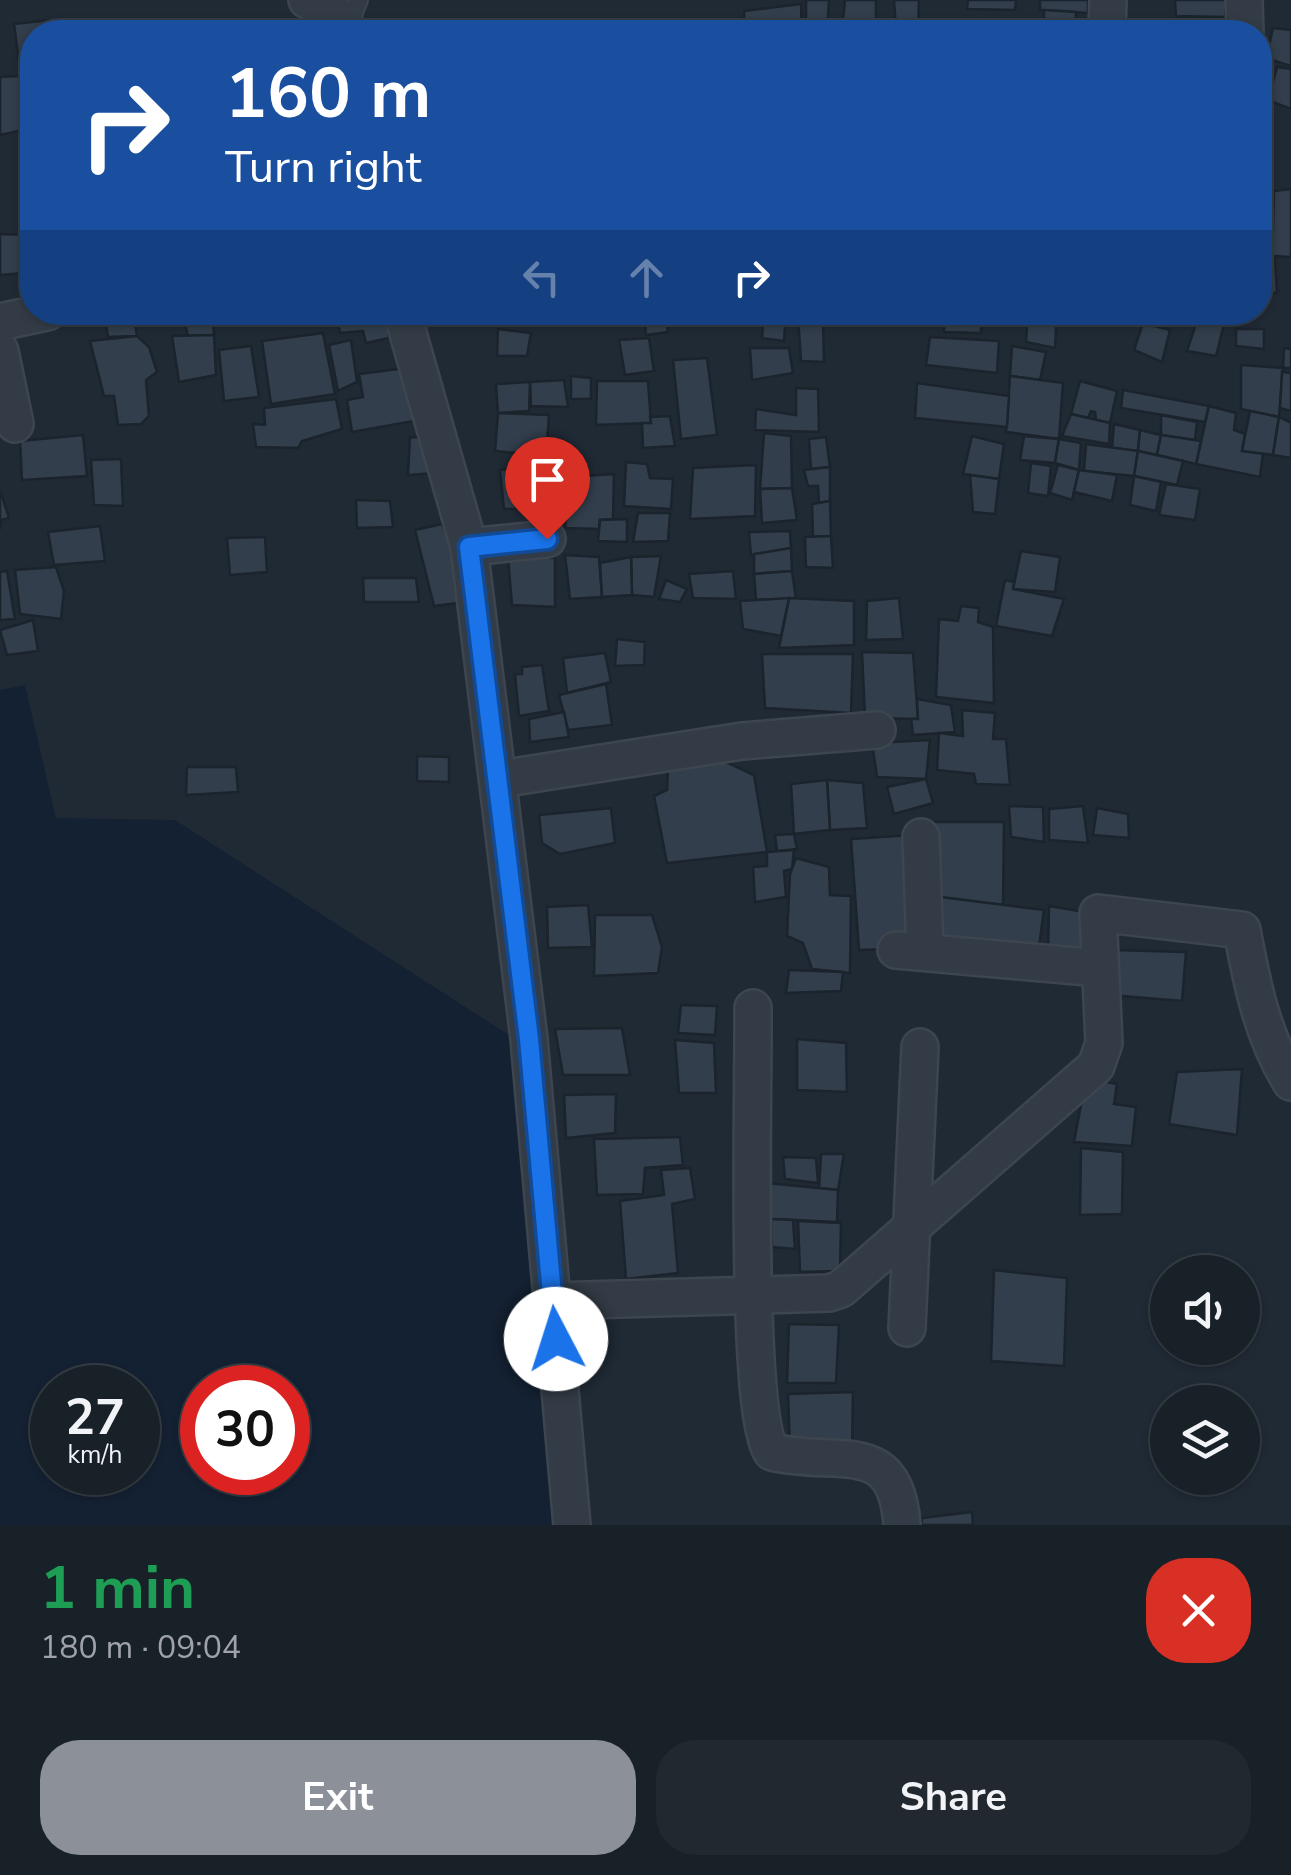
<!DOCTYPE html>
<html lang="en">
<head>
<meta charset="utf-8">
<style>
	body { margin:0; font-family:"Nunito Sans",sans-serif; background:#212830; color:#f1f3f6; height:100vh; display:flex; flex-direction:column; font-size:38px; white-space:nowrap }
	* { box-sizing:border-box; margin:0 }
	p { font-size:32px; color:#9fa3a8 }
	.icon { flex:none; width:55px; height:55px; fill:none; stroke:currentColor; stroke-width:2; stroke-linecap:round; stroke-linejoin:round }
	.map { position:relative; height:1525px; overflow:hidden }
	.details { display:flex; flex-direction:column; background:#182028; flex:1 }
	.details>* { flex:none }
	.banner { position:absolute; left:20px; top:20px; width:1252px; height:305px; border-radius:40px; box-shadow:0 2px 8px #0004,0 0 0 2px #363e45; background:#1a4fa0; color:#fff; overflow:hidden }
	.controls { position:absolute; left:1150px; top:1255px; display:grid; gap:20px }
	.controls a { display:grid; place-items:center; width:110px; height:110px; border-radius:50%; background:#182028; box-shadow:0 2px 8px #0004,0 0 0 2px #363e45; font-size:50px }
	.speed { position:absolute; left:30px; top:1365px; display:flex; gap:20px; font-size:50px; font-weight:700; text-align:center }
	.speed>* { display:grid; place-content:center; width:130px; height:130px; border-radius:50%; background:#182028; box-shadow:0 2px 8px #0004,0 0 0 2px #363e45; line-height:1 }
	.speed small { font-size:25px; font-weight:400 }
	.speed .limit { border:15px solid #d22; background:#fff; color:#111 }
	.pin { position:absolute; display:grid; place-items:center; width:85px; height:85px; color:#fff; margin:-102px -42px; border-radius:50% 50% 50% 0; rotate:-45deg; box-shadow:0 0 10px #0007 }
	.pin .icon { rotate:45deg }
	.me { position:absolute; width:110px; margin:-55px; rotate:355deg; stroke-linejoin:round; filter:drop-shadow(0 0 8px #0008) }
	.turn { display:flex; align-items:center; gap:35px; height:210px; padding:0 40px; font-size:45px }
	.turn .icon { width:130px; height:130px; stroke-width:2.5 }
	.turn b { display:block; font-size:70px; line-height:85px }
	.lanes { display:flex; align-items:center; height:95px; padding:0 40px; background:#0003; justify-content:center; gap:50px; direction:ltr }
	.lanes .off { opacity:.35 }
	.round { display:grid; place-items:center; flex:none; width:105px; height:105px; border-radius:40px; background:#212830 }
	.headline { display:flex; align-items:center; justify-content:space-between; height:170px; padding:0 40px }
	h1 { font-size:60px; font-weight:700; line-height:75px; color:#1e9e55 }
	.action { display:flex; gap:20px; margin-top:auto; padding:20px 40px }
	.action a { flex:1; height:115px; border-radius:40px; background:#8c9099; color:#fff; font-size:40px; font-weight:700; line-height:115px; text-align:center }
	.action a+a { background:#212830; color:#f1f3f6 }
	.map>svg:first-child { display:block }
	.water { fill:#142132; fill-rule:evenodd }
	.building { fill:#323e4c; stroke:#1b232c; stroke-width:2.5 }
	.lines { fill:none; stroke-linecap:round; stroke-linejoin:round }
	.lane-casing { stroke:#3d454f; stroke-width:22 }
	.street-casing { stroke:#3d454f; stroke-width:40 }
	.lane { stroke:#333c46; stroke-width:18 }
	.street { stroke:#333c46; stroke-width:35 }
	.route-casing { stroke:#114b97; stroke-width:25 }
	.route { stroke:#1a73e8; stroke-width:18 }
</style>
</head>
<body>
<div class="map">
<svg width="1291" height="1525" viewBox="0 0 1291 1525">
	<rect width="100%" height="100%" fill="#202a35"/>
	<path class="water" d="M25,685L56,818L175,820L515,1039L552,1525H0V690ZM52,1388H138V1472H52ZM202,1388H288V1472H202Z"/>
	<g class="building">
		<path d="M806,0H829L827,32H806Z"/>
		<path d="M845,0H876V30L842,29Z"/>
		<path d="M894,0H919L918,28L896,29Z"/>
		<path d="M968,0H1016L1015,10L967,9Z"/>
		<path d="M1040,0H1088V13L1040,10Z"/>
		<path d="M1175,0H1226L1225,17L1176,16Z"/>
		<path d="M801,4L802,32H744V11Z"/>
		<path d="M1044,10L1076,12L1075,32H1044Z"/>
		<path d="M312,18L322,32H251Z"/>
		<path d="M60,19L61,32H32V68L20,70L14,24Z"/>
		<path d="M1273,28L1291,30V66L1266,58Z"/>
		<path d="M1277,67L1291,69V109L1268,100Z"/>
		<path d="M19,76L24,103L32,102V128L0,135V77Z"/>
		<path d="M1291,189V257L1260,255V236L1273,232L1274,191Z"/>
		<path d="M0,234L28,235L24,273L0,275Z"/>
		<path d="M1260,258L1275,259L1277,293L1260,292Z"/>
		<path d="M212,312L214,335L188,336L183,316Z"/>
		<path d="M336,312H385L389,338L366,343L363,331L340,333Z"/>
		<path d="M644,312H665L668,332L646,335Z"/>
		<path d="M764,312H786L784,341L762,338Z"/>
		<path d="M798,312H823V319L798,318Z"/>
		<path d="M925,312H981V333L944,332V323L924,321Z"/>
		<path d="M1028,312H1057L1055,348L1026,342Z"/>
		<path d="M1152,312H1189V317L1172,319Z"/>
		<path d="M1189,312H1240V319L1189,317Z"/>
		<path d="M134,317L137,336L108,337L105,319Z"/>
		<path d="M798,318L823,319L824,362L801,361Z"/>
		<path d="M1197,321L1224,324L1216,356L1187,351Z"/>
		<path d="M1143,323L1170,330L1162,362L1134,350Z"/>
		<path d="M498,329L531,333L527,356H497Z"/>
		<path d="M1236,329H1264V349L1236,346Z"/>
		<path d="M323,333L335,394L271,404L262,341Z"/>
		<path d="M214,335L216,375L179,382L172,336Z"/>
		<path d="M137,336L149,347L157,372L146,380L149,416L141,424L118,425L114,396H104L90,341Z"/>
		<path d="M930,337L999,341L997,373L926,365Z"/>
		<path d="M649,338L654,371L625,375L619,340Z"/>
		<path d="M351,340L357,382L338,391L329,345Z"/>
		<path d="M251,346L259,397L224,401L219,350Z"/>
		<path d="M1012,346L1046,352L1040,380L1010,376Z"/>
		<path d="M750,348H789L793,373L752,380Z"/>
		<path d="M1284,348L1291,349V368H1283Z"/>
		<path d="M707,358L717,435L681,439L673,360Z"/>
		<path d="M1241,365L1283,368L1279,417L1241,409Z"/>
		<path d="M406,368L414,421L352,432L347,400L363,397L359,374Z"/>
		<path d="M1282,372L1291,373V411L1280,408Z"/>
		<path d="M571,376L591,378V399H571Z"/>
		<path d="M1010,376L1063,383L1059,439L1006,432Z"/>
		<path d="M564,380L568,407L531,406L530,382Z"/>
		<path d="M597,381H648L651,423L596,425Z"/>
		<path d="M1080,381L1117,391L1110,423L1096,420L1095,412L1091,411L1088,418L1071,414Z"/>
		<path d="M530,382L529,411L498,413L496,384Z"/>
		<path d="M917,383L1009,396L1007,427L915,418Z"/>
		<path d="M796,388L818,389L819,432L755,430L756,409L796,415Z"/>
		<path d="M1123,390L1209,406L1205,422L1121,408Z"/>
		<path d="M336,399L342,429L302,441L298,448L256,447L253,424L265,425L264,408Z"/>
		<path d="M1209,406L1236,413L1234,430L1245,434L1242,451L1263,453L1260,477L1196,464Z"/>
		<path d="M1250,411L1279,417L1273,455L1242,451Z"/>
		<path d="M498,413L549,415L546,456L495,451Z"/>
		<path d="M1071,414L1110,423L1109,444L1062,436Z"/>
		<path d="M1161,415L1197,422L1195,440L1161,435Z"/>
		<path d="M670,416L675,446L643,448L642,423H651L650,417Z"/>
		<path d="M1279,417L1291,423V458L1273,455Z"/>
		<path d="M1114,424L1140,430L1138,451L1112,448Z"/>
		<path d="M1140,430L1161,435L1157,455L1138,451Z"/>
		<path d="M764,433L791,436L792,488L760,489Z"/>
		<path d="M83,435L87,476L22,480L20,441Z"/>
		<path d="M1161,435L1201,441L1196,464L1157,455Z"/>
		<path d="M972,436L1004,444L999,479L963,474Z"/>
		<path d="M1024,436L1059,439L1055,463L1020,460Z"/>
		<path d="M410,437L433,438L436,473L408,475Z"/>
		<path d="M826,437L830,467L811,469L809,439Z"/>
		<path d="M1059,439L1081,443L1079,470L1055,463Z"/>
		<path d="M1086,444L1138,451L1134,476L1084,471Z"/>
		<path d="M1138,451L1183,461L1177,485L1134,476Z"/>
		<path d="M121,459L123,506L94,505L91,460Z"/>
		<path d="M626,462L647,464L650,478L673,479L671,509L624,506Z"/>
		<path d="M1031,463L1051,466L1048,496L1028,493Z"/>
		<path d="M550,464L555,508L504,509L500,470Z"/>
		<path d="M756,465L755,516L690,519L693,468Z"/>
		<path d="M1058,465L1079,470L1072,500L1050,493Z"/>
		<path d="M830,467V501L819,503L818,486H808L804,470Z"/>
		<path d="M1079,470L1117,475L1112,501L1074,492Z"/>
		<path d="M614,474L613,519L600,520L599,529L565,528L571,477Z"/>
		<path d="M970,475L999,479L995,514L973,512Z"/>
		<path d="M1134,476L1161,482L1156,511L1130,505Z"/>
		<path d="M1166,484L1200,489L1195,520L1159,515Z"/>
		<path d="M792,488L797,520L762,523L760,489Z"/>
		<path d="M0,490L9,518L1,520L0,530Z"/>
		<path d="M356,500L390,501L393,527L357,528Z"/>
		<path d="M830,501L831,536L813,537L812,504Z"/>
		<path d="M638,513H670L668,541L633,542Z"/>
		<path d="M627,519V542L598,541L600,520Z"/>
		<path d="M442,524L463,573L465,602L434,606L415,530Z"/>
		<path d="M100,526L105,561L54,565L48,532Z"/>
		<path d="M790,531L791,548L751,556L749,532Z"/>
		<path d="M831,536L833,568L806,567L805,537Z"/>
		<path d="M265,537L267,572L230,575L227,538Z"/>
		<path d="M791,548L792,571L754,574V554Z"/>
		<path d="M1021,551L1060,557L1055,592L1013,589Z"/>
		<path d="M565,555L599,557L602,597L570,599Z"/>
		<path d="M661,556L654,597L632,595L631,557Z"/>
		<path d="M508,557L555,558V607L512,605Z"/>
		<path d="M631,557L632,595L602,597L600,563Z"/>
		<path d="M56,567L64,591L61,619L20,614L15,570Z"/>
		<path d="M7,571L15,619L0,620V572Z"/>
		<path d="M733,571L736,599L693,598L689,574Z"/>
		<path d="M792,571L796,599L756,600L754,574Z"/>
		<path d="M363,578H416L419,602H364Z"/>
		<path d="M666,580L687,589L680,602L659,599Z"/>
		<path d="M1005,580L1014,582L1013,589L1064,599L1052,636L996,626Z"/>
		<path d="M789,598L854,601V645L779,648Z"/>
		<path d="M789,598L781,636L743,629L740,601Z"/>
		<path d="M899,598L903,639L866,640L867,601Z"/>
		<path d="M961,606L979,608L978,622L993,627L994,703L936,697L939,619L958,621Z"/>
		<path d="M33,620L38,651L7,655L0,630Z"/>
		<path d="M617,639L645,642L644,665L615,666Z"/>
		<path d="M862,652L913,653L918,719L865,718Z"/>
		<path d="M605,653L611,682L567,693L563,658Z"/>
		<path d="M762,654H853L851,713L765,708Z"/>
		<path d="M542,665L549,711L519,716L515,674H522V667Z"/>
		<path d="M606,684L612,725L568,730L559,695Z"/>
		<path d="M917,699L951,705L955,732L913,735L911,719H918Z"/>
		<path d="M962,710L995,713L993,739H1006L1010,785L976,784L974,774L937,770L939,733L963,736Z"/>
		<path d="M564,712L569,737L530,742L529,719Z"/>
		<path d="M930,740L926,779L877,777L872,743Z"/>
		<path d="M417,756L449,757V782L417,781Z"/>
		<path d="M724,761L754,775L767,852L667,863L654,796L667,790L668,769Z"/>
		<path d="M187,767H236L238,792L186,795Z"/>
		<path d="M926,779L933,803L894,814L887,787Z"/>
		<path d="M827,780L863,783L867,828L830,830Z"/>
		<path d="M827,780L830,830L794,834L791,784Z"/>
		<path d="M1009,806L1043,807L1044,842L1011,837Z"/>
		<path d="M1083,806L1088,843L1049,840V809Z"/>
		<path d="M611,808L615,843L560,854L542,843L539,815Z"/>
		<path d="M1097,808L1128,814L1129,838L1093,835Z"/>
		<path d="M929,822H1004L1003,905L929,896Z"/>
		<path d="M794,834L797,849L777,851L775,835Z"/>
		<path d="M912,835L916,948L859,950L851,839Z"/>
		<path d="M794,850L792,869L784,871L786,897L755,902L753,867L767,866V852Z"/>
		<path d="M796,858L829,867L830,895L851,896L850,973L812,969L803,943L787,936L790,874Z"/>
		<path d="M941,897L1044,910L1038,955L939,943Z"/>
		<path d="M588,905L592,947L548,948L547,907Z"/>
		<path d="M1049,906L1096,914L1094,957L1048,953Z"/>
		<path d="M595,915H652L662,947L658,973L594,976Z"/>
		<path d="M1112,950L1186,952L1182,1001L1110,995Z"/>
		<path d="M789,970L843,972L841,991L786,993Z"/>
		<path d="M681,1005L717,1006L715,1035L678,1033Z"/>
		<path d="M622,1028L630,1075H563L555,1029Z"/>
		<path d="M797,1039L846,1043L847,1092L797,1090Z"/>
		<path d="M675,1040L714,1043L716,1093H679Z"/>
		<path d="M1242,1069L1237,1135L1169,1124L1177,1072Z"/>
		<path d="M1086,1078L1117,1084L1114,1104L1136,1107L1132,1146L1074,1142Z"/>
		<path d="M616,1094L615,1133L566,1138L564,1095Z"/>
		<path d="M680,1137L683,1165L645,1168L643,1194L597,1195L594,1139Z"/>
		<path d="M1081,1148L1123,1152L1122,1214L1080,1215Z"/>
		<path d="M821,1154H844L838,1190L819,1188Z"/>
		<path d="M783,1157L816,1158L818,1183L785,1179Z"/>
		<path d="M690,1168L695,1199L672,1204L678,1273L626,1279L620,1201L664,1195L661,1170Z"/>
		<path d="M767,1183L838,1190L837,1222L771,1219Z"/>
		<path d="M771,1219L793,1220L795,1249L772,1247Z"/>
		<path d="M798,1221L841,1223L840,1271L800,1272Z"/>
		<path d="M994,1270L1067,1278L1064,1366L991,1361Z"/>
		<path d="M789,1324L839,1325L836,1383H787Z"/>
		<path d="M853,1392L852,1452L790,1450L788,1394Z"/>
		<path d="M972,1512L973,1525H921L922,1518Z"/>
	</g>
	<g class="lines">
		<g class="lane-casing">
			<path id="lane" d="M347,27L358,0"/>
		</g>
		<g class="street-casing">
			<g id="street">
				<path d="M307,0L331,10L350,32"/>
				<path d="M1244,0L1245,32"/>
				<path d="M1107,32L1108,0"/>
				<path d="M402,312L469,547L529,1039L572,1525"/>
				<path d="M0,322L47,312"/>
				<path d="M0,351L15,424"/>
				<path d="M469,547L547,539"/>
				<path d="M500,779L742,741L877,730"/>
				<path d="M921,837L925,952"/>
				<path d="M896,950L1099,968"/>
				<path d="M753,1008C754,1077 744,1414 772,1452C837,1468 896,1435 902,1525"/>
				<path d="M552,1301L829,1293L841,1289L1096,1066L1104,1043L1098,913L1242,930C1252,984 1262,1035 1291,1082"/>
				<path d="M907,1328L920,1047"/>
			</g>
		</g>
		<use href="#lane" class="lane"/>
		<use href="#street" class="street"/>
	</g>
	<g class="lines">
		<g class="route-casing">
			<path id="route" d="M547,539L469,547L529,1039L556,1339"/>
		</g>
		<use href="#route" class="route"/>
	</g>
</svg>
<div class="controls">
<a><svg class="icon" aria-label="sound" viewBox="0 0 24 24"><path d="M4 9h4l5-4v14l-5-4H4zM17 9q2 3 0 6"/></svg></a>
<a><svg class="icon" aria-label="layers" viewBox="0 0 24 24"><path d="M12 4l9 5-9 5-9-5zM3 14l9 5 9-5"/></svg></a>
</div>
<div class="speed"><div>27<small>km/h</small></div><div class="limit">30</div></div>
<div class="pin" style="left:547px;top:539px;background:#d93025"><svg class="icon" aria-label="arrive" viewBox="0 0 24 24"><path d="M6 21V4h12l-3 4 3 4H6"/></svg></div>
<svg class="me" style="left:556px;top:1339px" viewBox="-20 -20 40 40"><circle r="19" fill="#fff"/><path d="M0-13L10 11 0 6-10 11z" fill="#1a73e8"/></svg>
<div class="banner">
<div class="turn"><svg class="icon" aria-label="right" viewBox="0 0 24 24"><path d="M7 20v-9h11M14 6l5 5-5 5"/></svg><div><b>160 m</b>Turn right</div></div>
<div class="lanes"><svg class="icon off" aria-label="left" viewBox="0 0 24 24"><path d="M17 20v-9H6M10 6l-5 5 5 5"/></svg><svg class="icon off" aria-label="ahead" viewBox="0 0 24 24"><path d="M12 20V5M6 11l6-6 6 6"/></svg><svg class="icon" aria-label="right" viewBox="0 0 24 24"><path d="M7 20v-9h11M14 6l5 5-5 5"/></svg></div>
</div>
</div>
<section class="details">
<div class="headline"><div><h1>1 min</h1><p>180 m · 09:04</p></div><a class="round" style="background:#d93025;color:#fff"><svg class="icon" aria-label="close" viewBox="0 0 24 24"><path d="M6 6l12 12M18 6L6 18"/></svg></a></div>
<div class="action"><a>Exit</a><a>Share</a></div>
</section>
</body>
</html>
